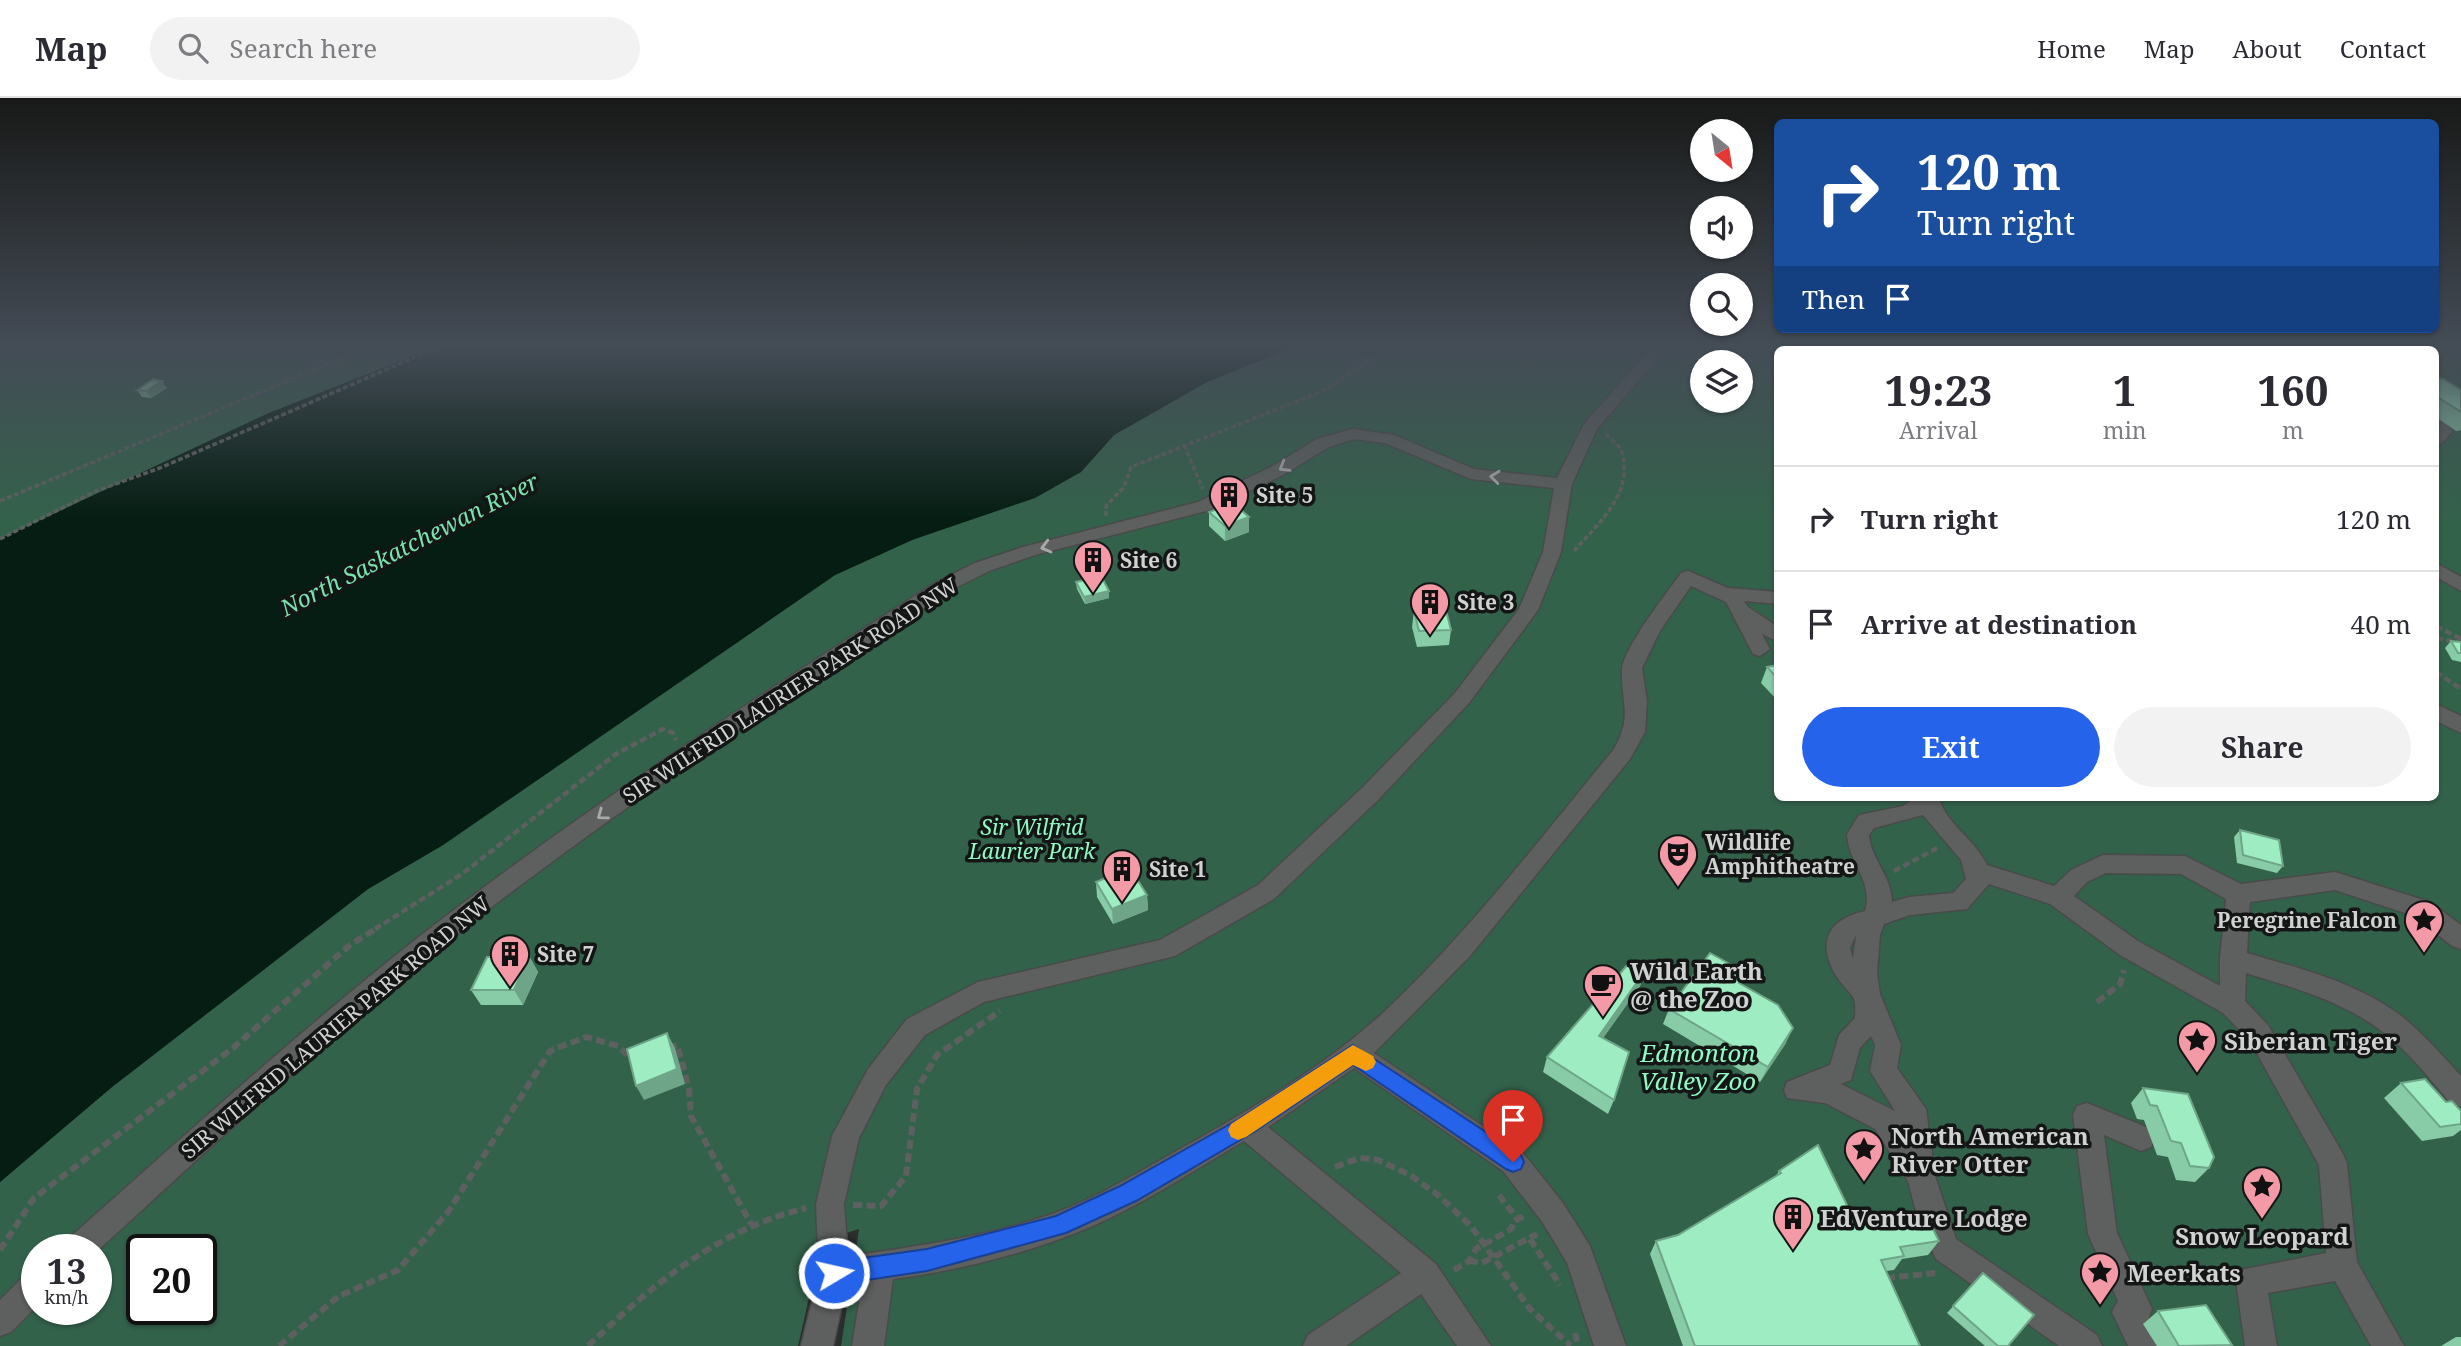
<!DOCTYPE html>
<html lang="en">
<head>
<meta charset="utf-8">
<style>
	body { margin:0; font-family:"Noto Serif",serif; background:#f2f2f3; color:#2b2b33; height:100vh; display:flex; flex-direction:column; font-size:26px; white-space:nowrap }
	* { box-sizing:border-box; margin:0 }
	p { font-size:23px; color:#7c7c81 }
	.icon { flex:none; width:38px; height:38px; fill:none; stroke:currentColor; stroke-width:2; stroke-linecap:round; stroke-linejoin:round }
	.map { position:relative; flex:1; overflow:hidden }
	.sheet { position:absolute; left:1774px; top:248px; width:665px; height:455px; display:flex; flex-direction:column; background:#fff; border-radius:10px; box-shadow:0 2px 5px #0004 }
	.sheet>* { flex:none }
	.banner { position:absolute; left:1774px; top:21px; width:665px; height:214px; border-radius:10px; box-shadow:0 2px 5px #0004; background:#1a4fa0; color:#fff; overflow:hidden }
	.needle { width:46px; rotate:150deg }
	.fabs { position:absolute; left:1690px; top:21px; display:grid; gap:14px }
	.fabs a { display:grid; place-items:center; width:63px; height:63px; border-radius:50%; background:#fff; box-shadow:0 2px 5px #0004; font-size:35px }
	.speed { position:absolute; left:21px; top:1136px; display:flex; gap:14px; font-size:35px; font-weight:700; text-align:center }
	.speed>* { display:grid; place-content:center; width:91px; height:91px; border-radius:50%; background:#fff; box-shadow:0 2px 5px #0004; line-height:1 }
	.speed small { font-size:18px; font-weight:400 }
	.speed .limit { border:4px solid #111; border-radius:10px; background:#fff; color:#111 }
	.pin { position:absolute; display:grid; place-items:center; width:60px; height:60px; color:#fff; margin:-72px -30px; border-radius:50% 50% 50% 0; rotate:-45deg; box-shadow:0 0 7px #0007 }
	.pin .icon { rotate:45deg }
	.me { position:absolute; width:77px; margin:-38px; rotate:81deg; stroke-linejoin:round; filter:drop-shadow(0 0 5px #0008) }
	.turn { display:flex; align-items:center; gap:24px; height:147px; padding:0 28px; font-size:32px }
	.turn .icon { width:91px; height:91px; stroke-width:2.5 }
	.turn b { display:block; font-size:49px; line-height:60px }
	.then { display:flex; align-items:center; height:66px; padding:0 28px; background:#0003; gap:14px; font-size:26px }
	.eta { display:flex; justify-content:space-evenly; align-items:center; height:119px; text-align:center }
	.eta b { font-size:42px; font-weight:700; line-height:49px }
	.cta { display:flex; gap:14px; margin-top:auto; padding:14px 28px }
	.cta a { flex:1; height:80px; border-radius:42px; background:#2563eb; color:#fff; font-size:28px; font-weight:700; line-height:80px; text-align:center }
	.cta a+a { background:#f2f2f3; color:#2b2b33 }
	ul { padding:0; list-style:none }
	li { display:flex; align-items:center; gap:21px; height:105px; padding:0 28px; border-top:2px solid #e1e1e2 }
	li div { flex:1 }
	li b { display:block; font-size:26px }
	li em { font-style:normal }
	header { display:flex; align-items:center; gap:42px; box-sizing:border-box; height:98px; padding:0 35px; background:#fff; border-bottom:2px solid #e1e1e2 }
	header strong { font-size:33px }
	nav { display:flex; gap:38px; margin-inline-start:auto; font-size:24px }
	.search { width:490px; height:63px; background:#f2f2f3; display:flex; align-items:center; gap:18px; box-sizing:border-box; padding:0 24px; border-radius:38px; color:#7c7c81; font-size:26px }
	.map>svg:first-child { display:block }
	.green { fill:#33624b; fill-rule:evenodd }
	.water { fill:#051d12 }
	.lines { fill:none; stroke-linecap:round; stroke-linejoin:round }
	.minor-casing { stroke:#484b49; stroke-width:3 }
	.path-far2 { stroke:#5e605f; stroke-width:3.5; stroke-dasharray:5 2.5; stroke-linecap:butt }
	.path-far1 { stroke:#5e605f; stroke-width:4.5; stroke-dasharray:7 3.5; stroke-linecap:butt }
	.path { stroke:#5e605f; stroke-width:6; stroke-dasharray:9 4.5; stroke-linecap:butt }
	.minor { fill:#5d605e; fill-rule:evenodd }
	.wall { fill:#87cba7 }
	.shaded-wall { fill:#6ea588 }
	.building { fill:#9decc2; stroke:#6ea588; stroke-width:2 }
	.oneway { stroke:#a8aaa9 }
	.route { fill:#2563eb; stroke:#184099; stroke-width:2 }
	.slow { fill:#f59e0b }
	.labels { text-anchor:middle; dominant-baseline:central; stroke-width:7; stroke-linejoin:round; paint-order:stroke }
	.poi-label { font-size:21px; font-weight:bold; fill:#d0d2d1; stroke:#141615; text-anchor:start }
	.street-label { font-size:21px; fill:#d0d2d1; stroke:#141615 }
	.park-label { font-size:21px; font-style:italic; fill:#8efbc5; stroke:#141615 }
	.water-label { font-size:23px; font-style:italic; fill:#77e3ae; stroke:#141615 }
	.near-poi-label { font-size:24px; font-weight:bold; fill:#d0d2d1; stroke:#141615; text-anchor:start }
	.near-park-label { font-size:24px; font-style:italic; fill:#8efbc5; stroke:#141615 }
</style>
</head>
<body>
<header>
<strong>Map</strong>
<div class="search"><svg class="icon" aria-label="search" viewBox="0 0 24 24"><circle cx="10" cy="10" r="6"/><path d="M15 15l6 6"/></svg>Search here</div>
<nav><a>Home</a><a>Map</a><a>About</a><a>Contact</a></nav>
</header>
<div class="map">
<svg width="2461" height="1248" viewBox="0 0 2461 1248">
	<rect width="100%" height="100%" fill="#2b2e2c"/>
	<g class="green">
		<path d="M0,247H441L269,315L0,441Z"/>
		<path d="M1299,247H2461V1248H841L859,1131L822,1143L798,1248H0V1084L112,989L368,791L443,747L835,477L912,442L1081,374L1114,337L1207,284ZM1778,252H2436V700H1778ZM1703,264H1741V303H1703ZM37,1152H96V1211H37ZM142,1152H201V1211H142Z"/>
	</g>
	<path class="water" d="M441,247H1299L1207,284L1114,337L1081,374L1035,400L912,442L835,477L443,747L368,791L112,989L0,1084V441L269,315Z"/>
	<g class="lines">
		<g class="minor-casing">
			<g id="minor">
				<path d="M1654,247H1669L1597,331L1572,386L1561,454L1538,512L1469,605L1378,702L1274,801L1175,858L984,904L925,937L886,987L859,1040L844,1106L848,1158C916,1149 989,1138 1055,1115C1096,1100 1135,1076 1173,1055C1246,1014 1322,971 1384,914C1469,834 1540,741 1614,651C1633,617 1621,606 1622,572C1623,550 1667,495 1681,475L1688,473L1728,490L1778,494V506L1744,503L1748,509L1778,529V544L1762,536L1770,551L1760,558L1753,556L1726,504L1691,488L1660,533L1642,570L1647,603L1645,634L1630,661L1470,858L1374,955L1523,1055L1563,1105L1590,1148L1626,1248H1594L1567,1165L1543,1125L1503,1073L1354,970L1268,1029L1436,1166L1491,1248H1457L1421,1196L1346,1248H1303L1308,1237L1401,1175L1244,1043C1185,1078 1125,1118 1060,1141C1007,1160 948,1174 893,1181L884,1248H852L862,1186L846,1188L833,1248H801L819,1175L816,1106L832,1038L868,971L907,921L978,884L1160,842L1258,787L1362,690L1455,595L1519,511L1543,454L1554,390L1471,381L1385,345L1354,341L1329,349L1283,377L1210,412L1035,457L989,473L949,493C793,595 637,698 489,811C351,917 225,1037 96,1154V1152H62L67,1142C183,1039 298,934 420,838C584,710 760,597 935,485L975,465L1023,449L1198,404L1271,369L1317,341L1353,331L1394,337L1474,371L1557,380L1584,326Z"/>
				<path d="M2160,247H2178L2183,252H2165Z"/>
				<path d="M2436,318L2442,320L2453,333L2442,345L2436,347Z"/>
				<path d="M2436,465L2461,479V493L2436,479Z"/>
				<path d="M2436,606L2461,618V635L2436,623Z"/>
				<path d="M1915,700H1939C1946,726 1975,741 1987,767L2054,788L2071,772L2103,757L2185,758L2241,786L2335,774L2430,804L2461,827V851L2452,848L2414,818L2335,792L2250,804L2247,855C2301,871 2360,885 2405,921C2425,938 2443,958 2461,978V1009L2451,1006C2430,981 2410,955 2384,935C2344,903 2294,890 2246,875L2245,903L2268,927L2343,1056L2347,1065L2357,1164L2404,1248H2371L2335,1183L2268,1195L2277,1248H2245L2236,1183L2240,1172L2326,1155L2319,1067L2250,943L2223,915L2120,857L2050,806L1989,786L1967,811L1910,817L1884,826L1880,837L1877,875L1880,896L1901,947L1897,970L1926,1011L1935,1078L1956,1141L2097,1237L2102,1248H2059L1936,1161L1919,1125L1908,1083L1875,1031L1825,1005L1787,1000L1784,992L1787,984L1830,967L1839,937L1855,920C1855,914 1856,904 1853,899C1849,893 1843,888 1839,882C1816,848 1825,822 1865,813C1874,783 1848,765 1847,736L1859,717L1903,708ZM1923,717L1961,762L1966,781L1953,795L1909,799L1892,804C1892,778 1871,762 1869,737L1874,730ZM2106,775L2181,776L2226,801L2220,860V888L2138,843L2074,798L2087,784ZM1856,837L1853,861L1850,850ZM1871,938L1875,947L1870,973L1900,1021L1895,1013L1841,986L1851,982L1860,950Z"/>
				<path d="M2087,1005L2151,1031L2155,1040L2151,1049L2141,1053L2104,1037L2117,1135L2152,1211L2148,1222L2161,1248H2128L2112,1214L2118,1203L2088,1136L2073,1017L2077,1008Z"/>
				<path d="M37,1172V1208L11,1234L0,1238V1202L26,1176Z"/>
			</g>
		</g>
		<g class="path-far2">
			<path d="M1184,347L1203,391"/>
			<path d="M0,403L374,247"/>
			<path d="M1106,418V408L1124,389L1131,369L1313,297L1334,287L1388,247"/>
			<path d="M0,441L96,393L160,370L443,247"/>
			<path d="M1574,453C1600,423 1635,395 1621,351L1606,336"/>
		</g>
		<g class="path-far1">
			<path d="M2436,528L2461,541"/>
			<path d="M2436,540L2461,545"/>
			<path d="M2436,574L2461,591"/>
			<path d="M1894,773L1939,749"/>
			<path d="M375,831L462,776L616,656L663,631L673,635L676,642"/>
		</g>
		<g class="path">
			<path d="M2097,904L2120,886L2124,872"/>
			<path d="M668,950L677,947L689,990L691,1018L751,1126"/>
			<path d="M1335,1069L1360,1060L1378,1062L1410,1077L1438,1097L1471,1128L1530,1211L1571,1248"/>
			<path d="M1499,1097L1518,1122"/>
			<path d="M853,1107L881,1108L906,1078L917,991L937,957L1000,913"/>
			<path d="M1530,1141L1560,1187"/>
			<path d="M0,1152L34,1100L233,950L350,847L377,830"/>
			<path d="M1469,1163L1482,1165L1537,1136"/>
			<path d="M1454,1172L1469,1163L1476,1151L1511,1131L1515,1123L1525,1117"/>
			<path d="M1886,1180L1936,1175"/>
			<path d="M1575,1235L1578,1248"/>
			<path d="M279,1248L339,1198L398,1172L448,1114L550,953L586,939L618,948L632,961"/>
			<path d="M588,1248C652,1187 719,1131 806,1110"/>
		</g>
		<use href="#minor" class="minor"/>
	</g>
	<g class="wall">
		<path d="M2436,281L2461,292V332L2456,333L2436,319Z"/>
		<path d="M167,290L151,300L142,299L137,292Z"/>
		<path d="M1209,414L1249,434L1225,443L1209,428Z"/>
		<path d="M1076,484L1109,500L1085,506L1077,491Z"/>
		<path d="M1414,513L1451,532L1449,547L1417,549L1412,529Z"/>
		<path d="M2451,543L2461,544V564L2452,562L2445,550Z"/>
		<path d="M1778,567V603L1761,585L1767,569Z"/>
		<path d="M2240,732L2283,768L2277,775L2237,765L2234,739Z"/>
		<path d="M1096,784L1147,797L1148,812L1113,826L1097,799Z"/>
		<path d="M529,858L538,874L523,907H481L471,892Z"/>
		<path d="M1645,873L1640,888L1603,940L1614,1002L1608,1016L1543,974L1547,959Z"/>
		<path d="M1746,875L1741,886L1786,945L1760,984L1663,926L1669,911Z"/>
		<path d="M2401,985L2446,1004L2461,1013V1032L2453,1038L2422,1043L2384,1000Z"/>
		<path d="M2143,990L2209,1070L2195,1084L2176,1082L2168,1059L2157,1057L2144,1022L2137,1021L2131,1005Z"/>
		<path d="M1779,1073L1857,1128L1939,1143L1928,1157L1902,1161L1894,1172L1886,1173L1920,1248H1683L1650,1156L1656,1143L1678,1137L1776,1078Z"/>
		<path d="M1983,1175L2008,1248H1985L1947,1215Z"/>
		<path d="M2158,1213L2231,1248H2157L2143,1226Z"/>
		<path d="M2456,1239H2461V1248H2441Z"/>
	</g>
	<g class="shaded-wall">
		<path d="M162,283L167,290L151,300L146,293Z"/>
		<path d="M1249,419V434L1225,443V428Z"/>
		<path d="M1109,493V500L1085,506L1084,499Z"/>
		<path d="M1147,797L1148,812L1113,826L1112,811Z"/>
		<path d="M529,858L538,874L523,907L514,892Z"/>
		<path d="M1645,873L1640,888L1594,953L1599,938Z"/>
		<path d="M1793,930L1786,945L1760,984L1768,969Z"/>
		<path d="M667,935L675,950L685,986L644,1002L636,988Z"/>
	</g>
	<g class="building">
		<path d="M2442,280L2461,292V314L2436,298V281Z"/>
		<path d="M153,281L162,283L146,293L137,292Z"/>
		<path d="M1233,405L1249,419L1225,428L1209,414Z"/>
		<path d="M1101,478L1109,493L1084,499L1076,484Z"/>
		<path d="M1446,512L1451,532L1419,533L1414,513Z"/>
		<path d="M2451,543L2461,544V555H2458Z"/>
		<path d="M1778,567V581L1767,569Z"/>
		<path d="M2240,732L2279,742L2283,768L2243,757Z"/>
		<path d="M1130,770L1147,797L1112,811L1096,784Z"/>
		<path d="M1710,855L1746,875L1739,885L1778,907L1793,930L1768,969L1669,911Z"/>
		<path d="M529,858L514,892H471L487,859Z"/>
		<path d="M1629,865L1645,873L1599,938L1629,954L1614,1002L1547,959Z"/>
		<path d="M667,935L677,971L636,988L627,951Z"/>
		<path d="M2425,981L2446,1004L2452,1003L2461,1013V1026L2440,1029L2401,985Z"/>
		<path d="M2143,990L2188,996L2214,1059L2209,1070L2190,1068L2181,1045L2171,1043L2157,1008L2150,1007Z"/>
		<path d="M1818,1047L1857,1128L1927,1119L1939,1143L1900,1149L1904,1158L1881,1162L1920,1248H1695L1656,1143L1678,1137L1781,1075L1779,1073Z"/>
		<path d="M1983,1175L2034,1217L2008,1248H1998L1953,1208Z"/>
		<path d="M2206,1207L2232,1247L2179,1248L2158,1213Z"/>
	</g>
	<defs><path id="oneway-chevron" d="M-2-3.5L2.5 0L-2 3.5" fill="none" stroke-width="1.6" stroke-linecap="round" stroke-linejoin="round" transform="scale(1.75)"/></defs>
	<g class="oneway">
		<use href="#oneway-chevron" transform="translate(1284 369) rotate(149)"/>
		<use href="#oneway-chevron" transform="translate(1495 379) rotate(-174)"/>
		<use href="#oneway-chevron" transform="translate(1046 449) rotate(165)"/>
		<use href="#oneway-chevron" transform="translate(602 717) rotate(144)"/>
	</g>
	<linearGradient id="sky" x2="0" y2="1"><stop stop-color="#181918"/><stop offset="0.59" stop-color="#444c56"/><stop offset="1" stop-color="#444c56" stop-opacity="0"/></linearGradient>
	<rect width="2461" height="422" fill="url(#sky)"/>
	<path class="route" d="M1353,947L1521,1057L1524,1064L1521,1071L1513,1074L1506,1071L1353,967L1254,1034L1136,1103L1066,1135L927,1173L834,1187L826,1183L823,1175L826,1168L834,1164L927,1151L1056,1118L1120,1088L1239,1021Z"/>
	<path class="slow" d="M1353,947L1373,958L1376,964L1373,970L1366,973L1353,967L1246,1039L1238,1042L1231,1039L1228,1032L1231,1026Z"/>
	<defs>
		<g id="building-pin" transform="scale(2.0125)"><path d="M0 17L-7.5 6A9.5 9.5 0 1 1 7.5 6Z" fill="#f49aa7" stroke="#141615"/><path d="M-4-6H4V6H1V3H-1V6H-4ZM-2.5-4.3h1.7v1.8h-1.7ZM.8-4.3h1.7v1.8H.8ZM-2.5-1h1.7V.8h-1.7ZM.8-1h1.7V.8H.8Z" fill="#111"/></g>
		<g id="theatre-pin" transform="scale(2.0125)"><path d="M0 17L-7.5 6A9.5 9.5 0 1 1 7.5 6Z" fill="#f49aa7" stroke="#141615"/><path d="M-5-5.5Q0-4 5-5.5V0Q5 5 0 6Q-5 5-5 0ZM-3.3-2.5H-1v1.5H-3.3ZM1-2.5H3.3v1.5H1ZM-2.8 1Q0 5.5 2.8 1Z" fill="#111"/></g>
		<g id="sight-pin" transform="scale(2.0125)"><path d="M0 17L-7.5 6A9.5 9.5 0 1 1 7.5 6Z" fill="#f49aa7" stroke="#141615"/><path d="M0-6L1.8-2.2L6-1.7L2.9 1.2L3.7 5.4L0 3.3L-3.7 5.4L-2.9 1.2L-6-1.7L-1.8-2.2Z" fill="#111"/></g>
		<g id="cafe-pin" transform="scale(2.0125)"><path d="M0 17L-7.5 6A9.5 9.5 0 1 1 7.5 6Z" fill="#f49aa7" stroke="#141615"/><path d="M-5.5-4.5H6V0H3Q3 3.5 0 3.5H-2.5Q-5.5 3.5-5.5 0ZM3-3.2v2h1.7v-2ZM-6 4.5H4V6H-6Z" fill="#111"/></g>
	</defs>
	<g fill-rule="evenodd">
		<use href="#building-pin" x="1229" y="397"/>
		<use href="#building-pin" x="1093" y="462"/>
		<use href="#building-pin" x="1430" y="504"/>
		<use href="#theatre-pin" x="1678" y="756"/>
		<use href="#building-pin" x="1122" y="771"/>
		<use href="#sight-pin" x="2424" y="822"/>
		<use href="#building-pin" x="510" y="856"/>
		<use href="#cafe-pin" x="1603" y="886"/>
		<use href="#sight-pin" x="2197" y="942"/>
		<use href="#sight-pin" x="1864" y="1051"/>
		<use href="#sight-pin" x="2262" y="1088"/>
		<use href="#building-pin" x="1793" y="1119"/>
		<use href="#sight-pin" x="2100" y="1174"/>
	</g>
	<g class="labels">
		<g class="poi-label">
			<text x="1256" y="397">Site 5</text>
			<text x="1120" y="462">Site 6</text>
			<text x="1457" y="504">Site 3</text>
			<text x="1705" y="744">Wildlife<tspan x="1705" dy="24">Amphitheatre</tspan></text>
			<text x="1149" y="771">Site 1</text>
			<text x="2397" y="822" text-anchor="end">Peregrine Falcon</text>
			<text x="537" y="856">Site 7</text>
		</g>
		<g class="street-label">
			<text transform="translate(790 592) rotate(-33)">SIR WILFRID LAURIER PARK ROAD NW</text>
			<text transform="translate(335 929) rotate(-40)">SIR WILFRID LAURIER PARK ROAD NW</text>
		</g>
		<g class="park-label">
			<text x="1032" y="729">Sir Wilfrid<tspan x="1032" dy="24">Laurier Park</tspan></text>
		</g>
		<g class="water-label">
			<text transform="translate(409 446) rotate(-27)">North Saskatchewan River</text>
		</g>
		<g class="near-poi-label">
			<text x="1630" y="872">Wild Earth<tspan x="1630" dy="28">@ the Zoo</tspan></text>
			<text x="2224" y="942">Siberian Tiger</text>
			<text x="1891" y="1037">North American<tspan x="1891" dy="28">River Otter</tspan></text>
			<text x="1820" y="1119">EdVenture Lodge</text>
			<text x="2262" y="1137" text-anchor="middle">Snow Leopard</text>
			<text x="2127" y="1174">Meerkats</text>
		</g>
		<g class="near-park-label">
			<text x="1698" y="954">Edmonton<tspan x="1698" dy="28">Valley Zoo</tspan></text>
		</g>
	</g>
</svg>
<div class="fabs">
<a><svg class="needle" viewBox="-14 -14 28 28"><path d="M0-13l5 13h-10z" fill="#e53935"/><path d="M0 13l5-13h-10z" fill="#7c7c81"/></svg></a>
<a><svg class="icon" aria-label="sound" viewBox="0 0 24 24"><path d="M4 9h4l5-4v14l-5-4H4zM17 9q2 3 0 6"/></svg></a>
<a><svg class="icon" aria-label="search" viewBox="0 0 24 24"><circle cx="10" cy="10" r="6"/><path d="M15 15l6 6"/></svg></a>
<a><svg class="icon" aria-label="layers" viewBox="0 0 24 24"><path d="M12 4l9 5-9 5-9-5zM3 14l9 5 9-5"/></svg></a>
</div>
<div class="speed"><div>13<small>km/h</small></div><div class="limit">20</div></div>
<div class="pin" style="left:1513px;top:1064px;background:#d93025"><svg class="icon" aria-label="arrive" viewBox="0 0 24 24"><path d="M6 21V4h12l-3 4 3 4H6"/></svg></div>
<svg class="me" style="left:834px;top:1175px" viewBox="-20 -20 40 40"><circle r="17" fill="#2563eb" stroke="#fff" stroke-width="3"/><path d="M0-11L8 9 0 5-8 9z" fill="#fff"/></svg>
<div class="banner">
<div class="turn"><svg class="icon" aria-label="right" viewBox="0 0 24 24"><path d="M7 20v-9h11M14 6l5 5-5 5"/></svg><div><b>120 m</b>Turn right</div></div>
<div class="then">Then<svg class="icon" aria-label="arrive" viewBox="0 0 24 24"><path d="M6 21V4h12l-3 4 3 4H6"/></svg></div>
</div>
<section class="sheet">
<div class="eta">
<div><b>19:23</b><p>Arrival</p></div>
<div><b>1</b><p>min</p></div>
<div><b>160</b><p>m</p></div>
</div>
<ul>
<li><svg class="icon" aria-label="right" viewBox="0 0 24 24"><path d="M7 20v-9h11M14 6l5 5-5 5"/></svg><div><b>Turn right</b></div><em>120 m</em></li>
<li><svg class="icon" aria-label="arrive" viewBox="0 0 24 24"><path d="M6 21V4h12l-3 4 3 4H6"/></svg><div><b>Arrive at destination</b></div><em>40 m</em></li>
</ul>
<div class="cta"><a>Exit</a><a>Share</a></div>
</section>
</div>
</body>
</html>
